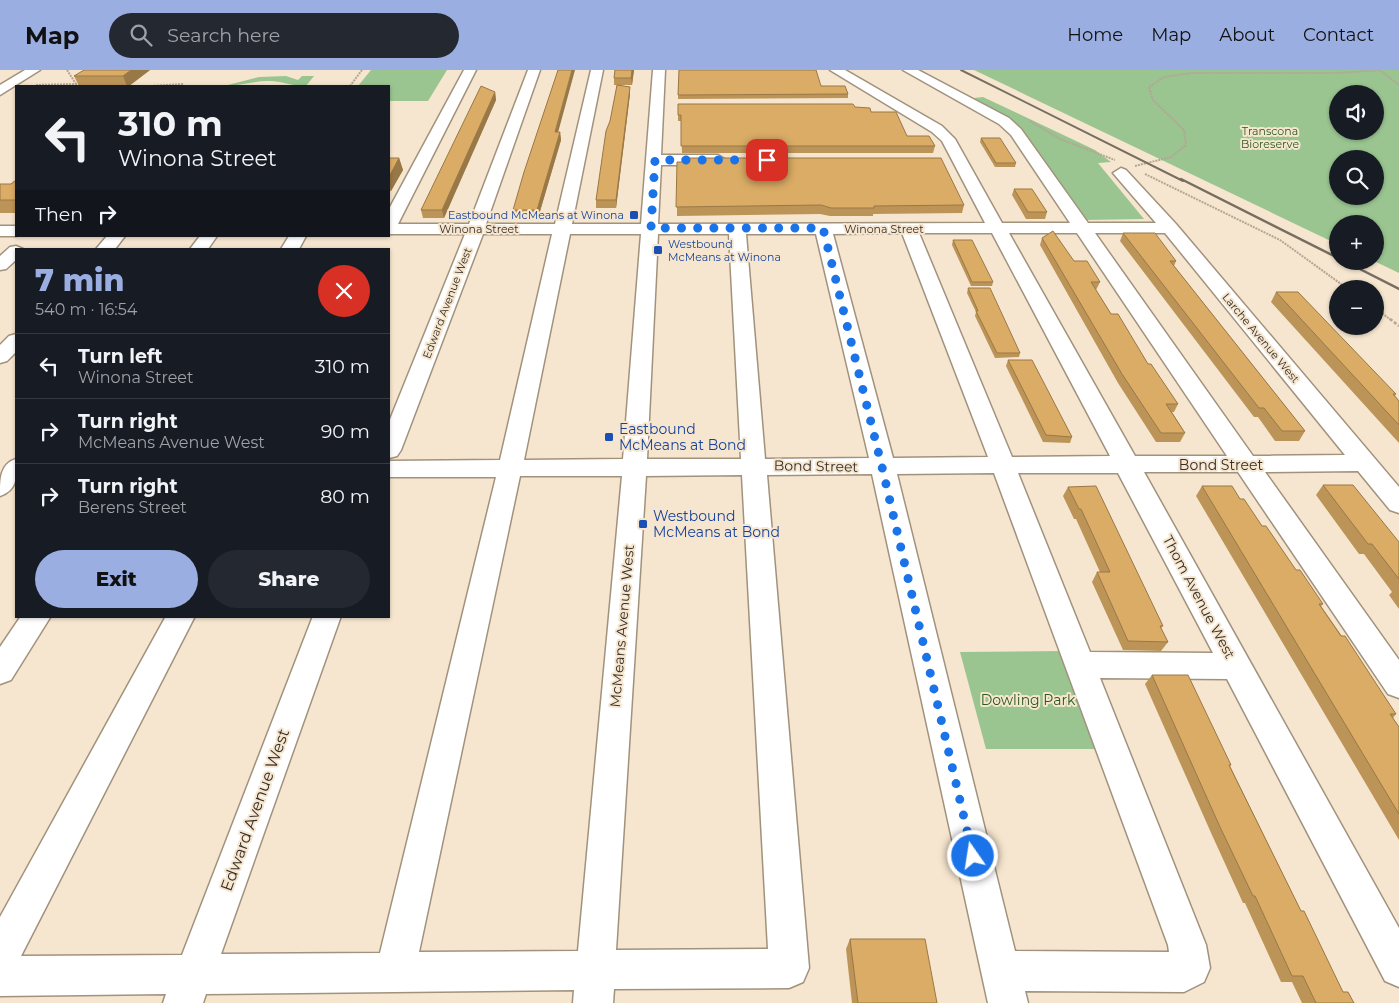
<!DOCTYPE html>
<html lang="en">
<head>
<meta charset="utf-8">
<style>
	body { margin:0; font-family:Montserrat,sans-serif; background:#242831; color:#f1f3f6; height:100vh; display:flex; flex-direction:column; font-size:19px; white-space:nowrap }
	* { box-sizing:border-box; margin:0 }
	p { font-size:16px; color:#9ea1a6 }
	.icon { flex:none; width:28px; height:28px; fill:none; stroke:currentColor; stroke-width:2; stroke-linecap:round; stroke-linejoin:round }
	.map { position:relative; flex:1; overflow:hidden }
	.sheet { position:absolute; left:15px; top:178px; width:375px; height:370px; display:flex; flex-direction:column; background:#171b24; border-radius:0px; box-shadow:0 1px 4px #0004 }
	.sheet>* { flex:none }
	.guide { position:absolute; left:15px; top:15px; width:375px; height:152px; border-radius:0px; box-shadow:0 1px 4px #0004; background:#171b24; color:#f1f3f6; overflow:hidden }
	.buttons { position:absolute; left:1329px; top:15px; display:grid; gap:10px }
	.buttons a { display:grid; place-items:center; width:55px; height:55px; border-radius:50%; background:#171b24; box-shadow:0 1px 4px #0004; font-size:25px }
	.pin { position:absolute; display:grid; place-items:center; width:42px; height:42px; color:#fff; margin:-21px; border-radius:10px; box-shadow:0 2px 8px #0006 }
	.me { position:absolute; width:55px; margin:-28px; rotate:347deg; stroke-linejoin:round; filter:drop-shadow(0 0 4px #0008) }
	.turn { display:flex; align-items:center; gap:18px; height:105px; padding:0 20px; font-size:22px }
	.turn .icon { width:65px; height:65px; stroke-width:2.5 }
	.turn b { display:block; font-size:35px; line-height:42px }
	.then { display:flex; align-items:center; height:48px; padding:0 20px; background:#0003; gap:10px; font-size:19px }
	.round { display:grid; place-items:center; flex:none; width:52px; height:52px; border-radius:26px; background:#242831 }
	.summary { display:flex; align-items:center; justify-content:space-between; height:85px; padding:0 20px }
	h1 { font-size:30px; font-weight:800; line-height:38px; color:#9baee2 }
	.action { display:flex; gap:10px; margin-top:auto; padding:10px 20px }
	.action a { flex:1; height:58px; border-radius:30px; background:#9baee2; color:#111; font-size:20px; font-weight:800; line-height:58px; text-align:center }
	.action a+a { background:#242831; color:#f1f3f6 }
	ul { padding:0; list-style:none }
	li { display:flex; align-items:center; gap:15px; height:65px; padding:0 20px; border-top:1px solid #363941 }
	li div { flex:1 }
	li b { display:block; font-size:19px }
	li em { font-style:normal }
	header { display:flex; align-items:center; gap:30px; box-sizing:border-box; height:70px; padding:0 25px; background:#9baee2; color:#111 }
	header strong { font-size:24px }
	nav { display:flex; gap:28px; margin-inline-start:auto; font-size:18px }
	.search { width:350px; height:45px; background:#242831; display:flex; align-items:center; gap:12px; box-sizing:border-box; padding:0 18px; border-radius:28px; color:#9ea1a6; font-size:19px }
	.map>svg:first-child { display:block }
	.green { fill:#9ac590; fill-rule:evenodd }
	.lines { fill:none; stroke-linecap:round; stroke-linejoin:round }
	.minor-casing { stroke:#a1927d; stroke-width:3 }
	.path-far1 { stroke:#b3a694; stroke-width:2; stroke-dasharray:2 1; stroke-linecap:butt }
	.path { stroke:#b3a694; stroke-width:2.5; stroke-dasharray:3 2; stroke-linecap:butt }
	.minor { fill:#fff; fill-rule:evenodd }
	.rail-far1 { stroke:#776d60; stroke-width:2 }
	.rail { stroke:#776d60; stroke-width:2.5 }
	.wall { fill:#bc9457 }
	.shaded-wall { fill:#997847 }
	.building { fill:#dbac65; stroke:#997847 }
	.route { stroke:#1a73e8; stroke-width:9; stroke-dasharray:0 16.2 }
	.transit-dot { fill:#1a4fb4; stroke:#f6e6cf; stroke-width:2 }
	.labels { text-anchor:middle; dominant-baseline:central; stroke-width:4; stroke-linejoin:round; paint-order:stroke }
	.far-park-label { font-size:11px; fill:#275819; stroke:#f6e6cf }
	.far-transit-label { font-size:11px; fill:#164399; stroke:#f6e6cf; text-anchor:end }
	.far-street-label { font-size:11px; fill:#342e26; stroke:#f6e6cf }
	.transit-label { font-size:14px; fill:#164399; stroke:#f6e6cf; text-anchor:start }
	.street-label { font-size:14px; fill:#342e26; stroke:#f6e6cf }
	.park-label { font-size:14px; fill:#275819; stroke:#f6e6cf }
	.near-street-label { font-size:16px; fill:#342e26; stroke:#f6e6cf }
</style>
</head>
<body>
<header>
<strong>Map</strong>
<div class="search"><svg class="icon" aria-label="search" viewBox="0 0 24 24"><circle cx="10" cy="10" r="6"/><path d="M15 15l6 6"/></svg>Search here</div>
<nav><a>Home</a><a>Map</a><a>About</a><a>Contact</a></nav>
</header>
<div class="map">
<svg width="1399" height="933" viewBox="0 0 1399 933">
	<rect width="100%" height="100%" fill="#f6e6cf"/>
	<g class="green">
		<path d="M371,0H447L428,31H389V16H358Z"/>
		<path d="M974,0H1399V203L1374,191L1375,154H1338L1337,174ZM1338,24H1375V61H1338ZM1338,89H1375V126H1338Z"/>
		<path d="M286,6L298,10L302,6H314L306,16C291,16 282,11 268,11C253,11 239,16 224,16L259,7Z"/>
		<path d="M983,27L1095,80L1111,92L1098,93L1144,149L1084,150L1014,51L974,28Z"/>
		<path d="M1064,581L1102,679H986L960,582Z"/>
	</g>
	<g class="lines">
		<g class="minor-casing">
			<g id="minor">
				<path d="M25,0H40L0,25V15Z"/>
				<path d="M464,0H476L398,154H469L528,0H540L486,154H555L591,0H603L572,154H641L653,0H665L661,85H718L726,90L718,95H661L658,154L985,153L942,71L932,62L830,0H845L942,56L955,69L1002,153H1070L1011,65L999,54L903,0H918L1009,48L1021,59L1088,153H1156L1113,103L1121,98L1126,100L1176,154L1399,417V443L1390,440L1358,401L1265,402L1399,590V628L1388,624L1238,402H1144L1399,858V917L1385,911L1227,609L1100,608L1206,875L1210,898L1204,912L1184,922L1025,921L1028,933H988L872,404L767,405L809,898L803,912L789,918L614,919L613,933H573L574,920L206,924L203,933H163L166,924L0,926V847L166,546H195L21,886L182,885L313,546H341L221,884L380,883L496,407H389V391L500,390L552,164H483L401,380L397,386L389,388V352L465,164H389V139ZM902,163L988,387L893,388L833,164ZM919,163H992L1110,386L1012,387ZM1009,163H1077L1227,386H1135ZM1095,163H1165L1345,385L1253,386ZM570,164H641L623,389L524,390ZM658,164H729L741,389H647ZM746,164H816L869,388L765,389ZM994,403L1168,875L1169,882L1015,881L897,404ZM1018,403H1118L1213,583L1090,582ZM742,405L768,879L616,880L646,406ZM520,406H622L578,881L419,882Z"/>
				<rect x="0" y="156" width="16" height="10"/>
				<path d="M107,166H125L115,179H96Z"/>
				<path d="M200,166H217L208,179H190Z"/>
				<path d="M289,166H306L299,179H281Z"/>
				<path d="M16,176L23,179H16V190L6,199L0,200V186L10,177Z"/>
				<path d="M16,264V282L7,291L0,293V275L9,266Z"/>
				<path d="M16,389C17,405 18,420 0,426C0,409 0,394 16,389Z"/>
				<path d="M21,546H51L11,610L0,614V577Z"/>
			</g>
		</g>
		<g class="path-far1">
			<path d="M67,0L76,14"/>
			<path d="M1381,1L1399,15"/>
			<path d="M36,15L80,14"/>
			<path d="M151,16L184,14"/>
			<path d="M350,16L362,0"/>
			<path d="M1030,51L1060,69L1115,90"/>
			<path d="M1135,96L1171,87L1186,75L1184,60L1153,30L1149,17L1164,7L1192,3H1338L1381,0"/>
			<path d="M1145,104L1280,170L1348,219"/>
			<path d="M1375,238L1391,250"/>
		</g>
		<path class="path" d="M1390,249L1399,256"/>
		<use href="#minor" class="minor"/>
		<path class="rail-far1" d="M961,0L1183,111"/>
		<g class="rail">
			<path d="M1181,109L1338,188"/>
			<path d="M1344,191L1399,219"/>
		</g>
	</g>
	<g class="wall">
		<path d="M150,0L129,16H79L74,6Z"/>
		<path d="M615,0H634L632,15H619L630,17V24L616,138H596V130L617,15H614V8Z"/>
		<path d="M679,0L821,16L848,24V28L678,29Z"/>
		<path d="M495,22L496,30L444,148H423L421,140Z"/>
		<path d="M678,34L855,37L871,42L907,66L935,76L933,83H682L681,51H678Z"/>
		<path d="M558,62H560L561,70L538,148H515L513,140Z"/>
		<path d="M981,68L1016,93L1015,97H995L980,72Z"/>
		<path d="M389,88H399L403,100L391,121H389Z"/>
		<path d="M677,92L964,135L962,143L873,144V146H830L820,144L677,146Z"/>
		<path d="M16,110V143H0V114H11Z"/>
		<path d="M1014,119L1047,142L1045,149H1026L1012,125Z"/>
		<path d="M1123,163L1176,191L1174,196L1305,361L1299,371H1275L1258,347H1254L1120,171Z"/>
		<path d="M1042,168L1074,191L1100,212L1096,220L1111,244L1148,294L1178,334L1174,342H1172L1185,363L1180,372H1156L1118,313L1040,175Z"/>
		<path d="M953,170L993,212L992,216H971L952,175Z"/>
		<path d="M968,218L1020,283L1019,287L995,288L975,246L976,242L967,223Z"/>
		<path d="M1276,222L1396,324L1395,326L1399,331V373L1271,232Z"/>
		<path d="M1008,290L1072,367L1070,373L1043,372L1006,296Z"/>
		<path d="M1323,415L1399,472V539L1389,525L1392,522L1364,484H1359L1316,425Z"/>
		<path d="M1202,416L1240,429L1323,534L1321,536L1396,644L1393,648L1399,657V770L1196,426Z"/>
		<path d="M1068,417L1163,556L1161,558L1168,572L1161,581L1123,580L1092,512L1097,502H1100L1076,449H1074L1063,426Z"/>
		<path d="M1152,605L1231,695L1230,696L1301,841L1343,922L1354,933H1302L1292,912H1281L1245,833H1243L1212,765L1145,614Z"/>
		<path d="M850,869L937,933H852L846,879Z"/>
	</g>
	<g class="shaded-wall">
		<path d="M131,0H150L129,16H127L123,6Z"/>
		<path d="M572,0H575L556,70L555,62Z"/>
		<path d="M632,0H634L632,15L631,8Z"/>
		<path d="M630,17V24L616,138V130Z"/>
		<path d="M495,22L496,30L444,148L442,140Z"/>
		<path d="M560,62L561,70L538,148L537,140Z"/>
		<path d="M399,88L403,100L391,121L389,111V107Z"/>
	</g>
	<g class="building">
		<path d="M84,0H131L123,6H74Z"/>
		<path d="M558,0H572L555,62H560L537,140H513L524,102Z"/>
		<path d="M615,0H632L631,8H614Z"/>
		<path d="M679,0H816L821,16H845L848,24L678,25Z"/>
		<path d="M617,15L630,17L616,130H596L606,61L610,51Z"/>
		<path d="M481,16L495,22L442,140H421Z"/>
		<path d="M678,34H853L855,37L870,38L871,42H896L907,66H929L935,76H681V45H678Z"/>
		<path d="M981,68H1000L1016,93H996Z"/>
		<path d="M389,88H399L389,107Z"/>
		<path d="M682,88H941L964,135L874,136V138H831L821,135L676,137L677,92H682Z"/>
		<path d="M16,110V130H0V114H11Z"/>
		<path d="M1014,119H1032L1047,142H1028Z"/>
		<path d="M1053,161L1074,191H1087L1100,212H1091L1111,244H1118L1148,294H1151L1178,334H1166L1185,363H1161L1122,304L1042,168Z"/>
		<path d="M1123,163H1155L1176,191H1170L1305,361H1282L1264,338H1259Z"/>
		<path d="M953,170H972L993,212H972Z"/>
		<path d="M968,218H990L1020,283H997L976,241H978Z"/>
		<path d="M1276,222H1298L1396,324H1393L1399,331V355Z"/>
		<path d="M1008,290H1032L1072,367L1046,365Z"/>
		<path d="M1323,415H1353L1399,472V509L1372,474H1368Z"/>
		<path d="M1096,416L1163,556H1160L1168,572L1128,571L1097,502H1110L1081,439H1079L1068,417Z"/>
		<path d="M1202,416H1232L1240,429H1244L1262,456H1266L1296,500H1300L1323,534H1319L1341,566H1345L1396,644H1390L1399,657V744Z"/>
		<path d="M1152,605H1188L1231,695H1229L1301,841H1304L1343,922H1348L1354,933H1316L1303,906H1292L1255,826H1253L1220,757Z"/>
		<path d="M850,869H925L937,933H858Z"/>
	</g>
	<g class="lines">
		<path class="route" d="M767,90H655L651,158H823L882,397L973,786"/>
	</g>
	<g class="transit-dot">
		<rect x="629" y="140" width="10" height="10" rx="2.5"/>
		<rect x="653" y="175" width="10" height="10" rx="2.5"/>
		<rect x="604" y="362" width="10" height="10" rx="2.5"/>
		<rect x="638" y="449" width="10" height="10" rx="2.5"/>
	</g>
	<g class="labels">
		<g class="far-park-label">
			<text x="1270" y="61">Transcona<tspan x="1270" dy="13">Bioreserve</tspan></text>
		</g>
		<g class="far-transit-label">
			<text x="624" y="145">Eastbound McMeans at Winona</text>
			<text x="668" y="174" text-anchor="start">Westbound<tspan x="668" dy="13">McMeans at Winona</tspan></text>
		</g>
		<g class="far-street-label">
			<text x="479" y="159">Winona Street</text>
			<text x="884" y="159">Winona Street</text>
			<text transform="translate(447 233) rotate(-69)">Edward Avenue West</text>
			<text transform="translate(1261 268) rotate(50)">Larche Avenue West</text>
		</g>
		<g class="transit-label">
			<text x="619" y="359">Eastbound<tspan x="619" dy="16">McMeans at Bond</tspan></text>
			<text x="653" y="446">Westbound<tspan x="653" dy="16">McMeans at Bond</tspan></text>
		</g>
		<g class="street-label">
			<text x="1221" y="395">Bond Street</text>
			<text transform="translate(816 396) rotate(1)">Bond Street</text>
			<text transform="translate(1199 527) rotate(62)">Thom Avenue West</text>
			<text transform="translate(622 556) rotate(-85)">McMeans Avenue West</text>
		</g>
		<g class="park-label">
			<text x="1028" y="630">Dowling Park</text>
		</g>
		<g class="near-street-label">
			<text transform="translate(255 740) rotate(-70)">Edward Avenue West</text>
		</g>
	</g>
</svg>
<div class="buttons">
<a><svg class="icon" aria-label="sound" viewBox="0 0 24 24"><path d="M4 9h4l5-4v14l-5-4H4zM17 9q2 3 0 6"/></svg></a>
<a><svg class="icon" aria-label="search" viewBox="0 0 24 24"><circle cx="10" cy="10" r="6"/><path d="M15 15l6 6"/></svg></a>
<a>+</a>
<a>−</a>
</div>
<div class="pin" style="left:767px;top:90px;background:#d93025"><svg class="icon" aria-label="arrive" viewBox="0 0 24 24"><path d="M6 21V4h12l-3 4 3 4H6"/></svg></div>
<svg class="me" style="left:973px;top:786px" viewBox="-20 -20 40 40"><circle r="17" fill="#1a73e8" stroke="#fff" stroke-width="3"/><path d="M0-11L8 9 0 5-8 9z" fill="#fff"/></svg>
<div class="guide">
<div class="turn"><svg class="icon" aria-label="left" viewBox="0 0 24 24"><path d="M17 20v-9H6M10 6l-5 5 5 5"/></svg><div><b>310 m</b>Winona Street</div></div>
<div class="then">Then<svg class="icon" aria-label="right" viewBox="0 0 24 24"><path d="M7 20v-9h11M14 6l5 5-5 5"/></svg></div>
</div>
<section class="sheet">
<div class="summary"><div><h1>7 min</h1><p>540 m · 16:54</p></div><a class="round" style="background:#d93025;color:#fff"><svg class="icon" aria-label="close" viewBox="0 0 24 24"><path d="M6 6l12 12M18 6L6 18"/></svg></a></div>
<ul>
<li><svg class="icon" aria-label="left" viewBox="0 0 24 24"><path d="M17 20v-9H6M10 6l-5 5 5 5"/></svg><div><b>Turn left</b><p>Winona Street</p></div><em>310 m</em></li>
<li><svg class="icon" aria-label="right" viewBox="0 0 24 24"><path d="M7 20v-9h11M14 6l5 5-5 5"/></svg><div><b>Turn right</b><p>McMeans Avenue West</p></div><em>90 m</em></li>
<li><svg class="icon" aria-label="right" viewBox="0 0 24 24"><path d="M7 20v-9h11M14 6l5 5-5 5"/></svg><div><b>Turn right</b><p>Berens Street</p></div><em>80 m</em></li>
</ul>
<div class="action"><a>Exit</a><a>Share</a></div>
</section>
</div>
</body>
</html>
